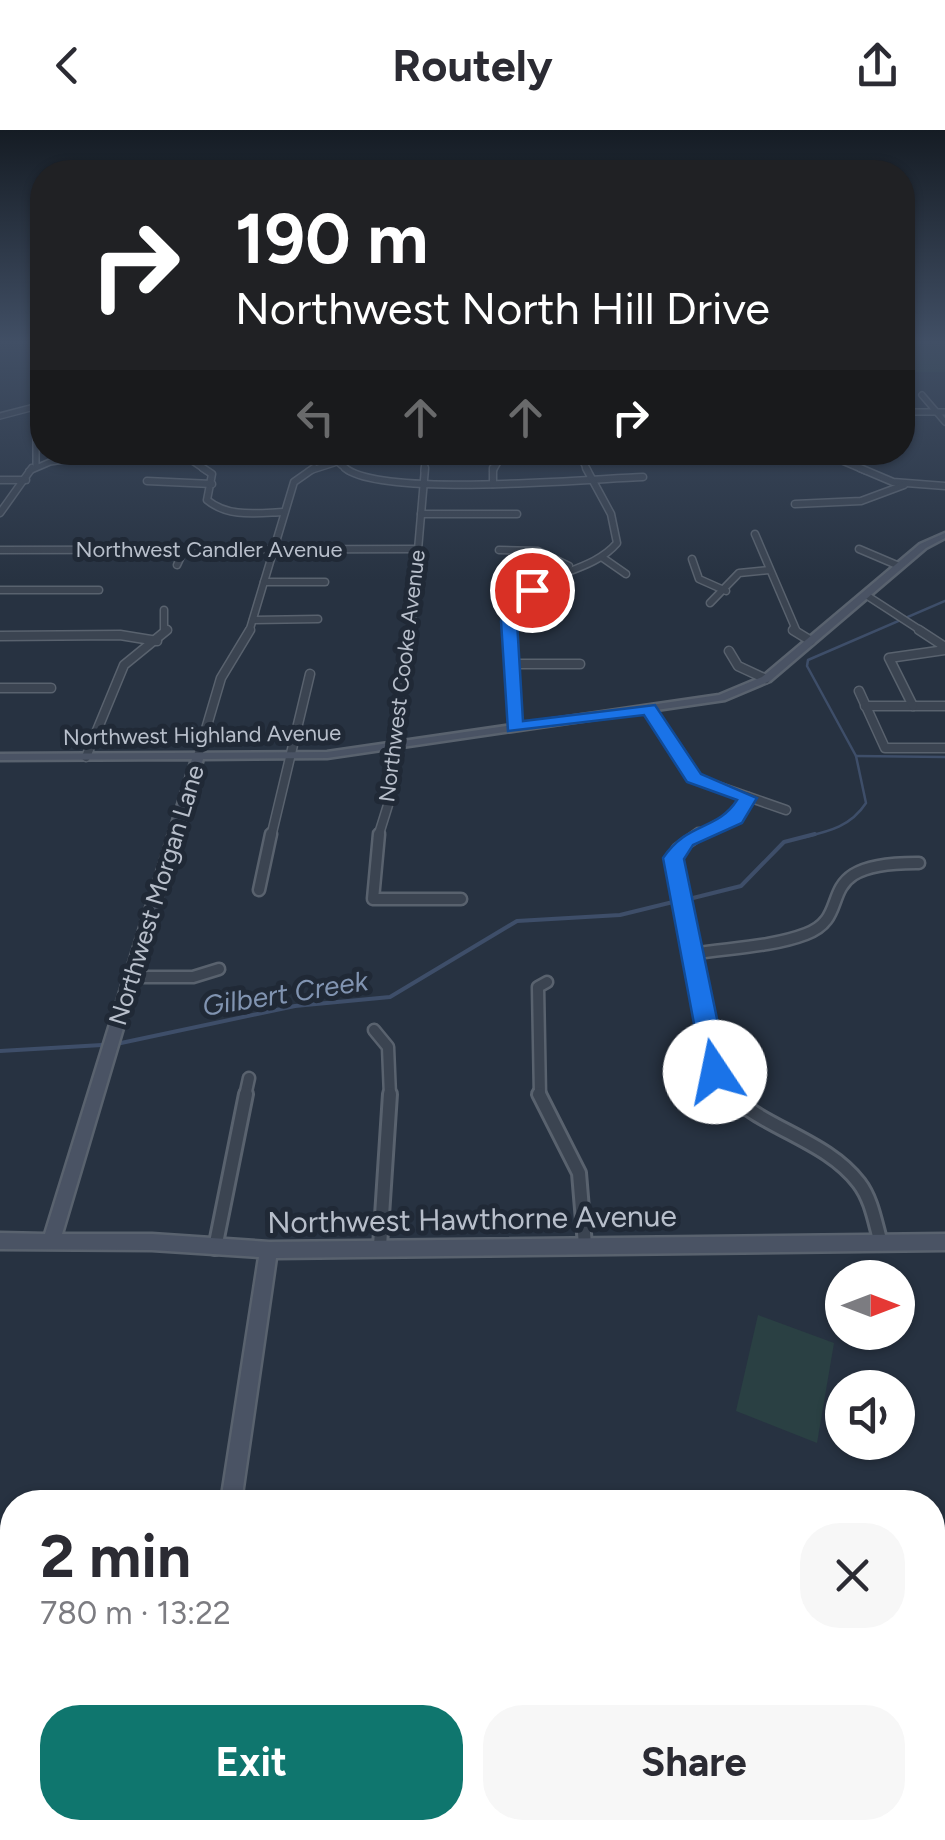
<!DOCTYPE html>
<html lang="en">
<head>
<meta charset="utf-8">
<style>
	body { margin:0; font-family:Figtree,sans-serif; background:#f7f7f7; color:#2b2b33; height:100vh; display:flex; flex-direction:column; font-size:38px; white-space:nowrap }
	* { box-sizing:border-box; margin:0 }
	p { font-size:32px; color:#7c7c81 }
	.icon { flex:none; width:55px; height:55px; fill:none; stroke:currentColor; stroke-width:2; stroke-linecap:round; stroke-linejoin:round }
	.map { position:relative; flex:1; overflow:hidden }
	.sheet { position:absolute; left:0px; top:1360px; width:945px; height:350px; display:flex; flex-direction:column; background:#fff; border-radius:40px 40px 0 0; box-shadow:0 2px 8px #0004 }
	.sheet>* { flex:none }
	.banner { position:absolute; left:30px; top:30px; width:885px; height:305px; border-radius:40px; box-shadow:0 2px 8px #0004; background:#202124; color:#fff; overflow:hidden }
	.needle { width:65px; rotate:90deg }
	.fabs { position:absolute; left:825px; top:1130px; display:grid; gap:20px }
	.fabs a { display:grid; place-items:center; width:90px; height:90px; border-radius:50%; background:#fff; box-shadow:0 2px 8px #0004; font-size:50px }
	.pin { position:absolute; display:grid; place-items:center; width:85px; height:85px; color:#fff; margin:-42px; border:5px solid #fff; border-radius:50%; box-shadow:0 2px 10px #0007 }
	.me { position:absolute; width:110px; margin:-55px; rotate:349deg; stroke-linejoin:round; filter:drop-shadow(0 0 8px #0008) }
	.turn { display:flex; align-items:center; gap:35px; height:210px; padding:0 40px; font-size:45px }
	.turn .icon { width:130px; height:130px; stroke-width:2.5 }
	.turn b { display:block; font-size:70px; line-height:85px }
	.lanes { display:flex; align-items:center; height:95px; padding:0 40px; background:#0003; justify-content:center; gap:50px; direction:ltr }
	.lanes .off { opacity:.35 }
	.round { display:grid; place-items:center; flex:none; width:105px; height:105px; border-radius:40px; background:#f7f7f7 }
	.summary { display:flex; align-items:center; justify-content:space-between; height:170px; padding:0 40px }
	h1 { font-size:60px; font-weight:700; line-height:75px }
	.button { display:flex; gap:20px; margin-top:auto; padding:20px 40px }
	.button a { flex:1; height:115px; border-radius:40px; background:#0f766e; color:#fff; font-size:40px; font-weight:700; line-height:115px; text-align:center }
	.button a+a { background:#f7f7f7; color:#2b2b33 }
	header { display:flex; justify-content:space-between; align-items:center; height:130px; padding:0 40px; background:#fff; font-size:45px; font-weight:700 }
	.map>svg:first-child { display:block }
	.green { fill:#2a4043 }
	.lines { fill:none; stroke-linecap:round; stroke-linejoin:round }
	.stream-far1 { stroke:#3e4e69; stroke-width:2.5 }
	.stream { stroke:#3e4e69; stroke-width:4 }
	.street-far4-casing { stroke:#59626e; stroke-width:8 }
	.street-far3-casing { stroke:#59626e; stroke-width:9 }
	.street-far2-casing { stroke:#59626e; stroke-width:11 }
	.street-far1-casing { stroke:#59626e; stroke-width:15 }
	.street-casing { stroke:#59626e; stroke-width:18 }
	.secondary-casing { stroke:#59626e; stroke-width:5 }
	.street-far4 { stroke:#3b4451; stroke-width:5 }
	.street-far3 { stroke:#3b4451; stroke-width:6 }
	.street-far2 { stroke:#3b4451; stroke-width:8 }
	.street-far1 { stroke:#3b4451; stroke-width:10 }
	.street { stroke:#3b4451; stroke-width:12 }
	.secondary { fill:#4a5364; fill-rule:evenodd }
	.route { fill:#1a73e8; stroke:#114b97; stroke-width:2.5 }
	.labels { text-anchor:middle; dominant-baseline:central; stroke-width:10; stroke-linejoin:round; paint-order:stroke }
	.far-street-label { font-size:22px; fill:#b8bfcb; stroke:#202936 }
	.street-label { font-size:25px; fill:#b8bfcb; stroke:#202936 }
	.water-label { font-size:28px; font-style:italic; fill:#8194b1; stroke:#202936 }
	.near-street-label { font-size:30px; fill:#b8bfcb; stroke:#202936 }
</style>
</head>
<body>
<header><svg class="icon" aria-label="back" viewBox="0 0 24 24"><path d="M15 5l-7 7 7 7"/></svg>Routely<svg class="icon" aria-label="share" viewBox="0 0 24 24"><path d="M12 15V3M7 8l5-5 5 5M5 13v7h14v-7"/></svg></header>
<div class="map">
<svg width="945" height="1710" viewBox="0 0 945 1710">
	<rect width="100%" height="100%" fill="#273241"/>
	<g class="green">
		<rect x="903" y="212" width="42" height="30"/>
		<path d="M758,1185L834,1213L817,1313L736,1281Z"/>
	</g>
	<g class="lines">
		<g class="stream-far1">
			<path d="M856,626L945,627"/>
			<path d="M805,707C830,701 851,696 866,673L856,626L807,536L808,530L945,471"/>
		</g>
		<g class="stream">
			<path d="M689,769L741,756L784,712L815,704"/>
			<path d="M121,913L295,876L390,867L517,791L620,785L673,772"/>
			<path d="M0,921L102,915"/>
		</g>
		<g class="street-far4-casing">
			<g id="street-far4">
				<path d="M922,265L945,292"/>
				<path d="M902,282H945"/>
				<path d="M0,286L42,275"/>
				<path d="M36,305V335"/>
				<path d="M179,322L207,341"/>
				<path d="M325,322L349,341"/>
				<path d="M821,322L866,341"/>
				<path d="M581,328L588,341"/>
				<path d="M29,341L50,332L121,322"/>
				<path d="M309,341L334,333"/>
				<path d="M424,341L426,322"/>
				<path d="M493,341L503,323"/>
			</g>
		</g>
		<g class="street-far3-casing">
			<g id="street-far3">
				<path d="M203,338L212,344L207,370C229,388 257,383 284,382"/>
				<path d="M345,338C382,368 587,349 643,347"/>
				<path d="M493,338V354"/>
				<path d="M860,338L893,352L945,356"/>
				<path d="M0,350H26"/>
				<path d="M147,351L212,354"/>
				<path d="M795,374L861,371L904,355"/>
				<path d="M0,383L32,338"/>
				<path d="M421,384H517"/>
				<path d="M755,404L797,502"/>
				<path d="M859,419L899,436"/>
				<path d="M0,420L418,419"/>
				<path d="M499,420L538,421L569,436"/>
				<path d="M603,428L626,444"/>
				<path d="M692,429L699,449L726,461"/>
				<path d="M177,435L184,420"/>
				<path d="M264,452H325"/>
				<path d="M0,460H99"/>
				<path d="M866,465L923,502"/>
				<path d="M710,473L739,443L769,440"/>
				<path d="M164,480V502"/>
				<path d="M510,486L544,488"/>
				<path d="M253,490L318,489"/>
				<path d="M249,502L294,352L314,338"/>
				<path d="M411,502L425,338"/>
				<path d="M508,502C513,438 584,452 617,413L611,384L586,338"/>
			</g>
		</g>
		<g class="street-far2-casing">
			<g id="street-far2">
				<path d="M508,500L515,597"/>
				<path d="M793,500L811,511"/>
				<path d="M919,500L945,517"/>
				<path d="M0,506L120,505L157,511"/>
				<path d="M729,521L738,536L766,549"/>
				<path d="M511,534H580"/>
				<path d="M0,558H51"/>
				<path d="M859,561L885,618H945"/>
				<path d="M865,576H945"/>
				<path d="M913,576L889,528L945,520"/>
				<path d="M648,579L694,648L786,680"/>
				<path d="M198,626L221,548L250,500"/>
				<path d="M86,627L124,535L167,500"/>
				<path d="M271,707L310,544"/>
				<path d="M378,707L388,675L401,538L411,500"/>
				<path d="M694,707L729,688L748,667"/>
			</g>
		</g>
		<g class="street-far1-casing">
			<g id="street-far1">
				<path d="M379,704L373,769H461"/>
				<path d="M699,704L678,719L673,728L715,943L732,966"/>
				<path d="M259,760L271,704"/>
				<path d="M692,824C728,818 772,817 806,804C858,785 805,732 919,733"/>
				<path d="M132,847H193L219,839"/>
				<path d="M374,900L388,917L390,966"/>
				<path d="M245,966L249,948"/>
				<path d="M540,966L538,857L547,852"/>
			</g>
		</g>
		<g class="street-casing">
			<g id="street">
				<path d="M539,964L579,1043L585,1115"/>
				<path d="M729,964C768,1000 827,1011 859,1053C872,1070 875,1093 881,1113"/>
				<path d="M380,1116L390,964"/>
				<path d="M215,1118L246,964"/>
			</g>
		</g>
		<g class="secondary-casing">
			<g id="secondary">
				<path d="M945,403V408L926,418L770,551L725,570L327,628L203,629L62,1104H152L269,1112L945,1104V1120L276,1128L241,1372H221L259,1127L152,1120L0,1119V1103L45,1104L192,629L0,630V624L327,622L719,565L762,547L920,414Z"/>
				<rect x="0" y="1547" width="12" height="22"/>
				<path d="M945,1683V1709L908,1710C913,1697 920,1698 932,1698V1689Z"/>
				<path d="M172,1698H196L194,1710H170Z"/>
			</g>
		</g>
		<use href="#street-far4" class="street-far4"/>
		<use href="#street-far3" class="street-far3"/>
		<use href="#street-far2" class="street-far2"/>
		<use href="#street-far1" class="street-far1"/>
		<use href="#street" class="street"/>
		<use href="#secondary" class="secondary"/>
	</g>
	<linearGradient id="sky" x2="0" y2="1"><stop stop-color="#151c24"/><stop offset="0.47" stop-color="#414f65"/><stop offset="1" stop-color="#414f65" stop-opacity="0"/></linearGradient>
	<rect width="945" height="451" fill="url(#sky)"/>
	<path class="route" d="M527,456L539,460L517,491L523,591L655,575L701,644L757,668L742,693L693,715L684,729L728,942L724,949L715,952L703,942L663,728C688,691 717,701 737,670L687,652L644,585L508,601L501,491L508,475Z"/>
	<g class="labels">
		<g class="far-street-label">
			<text x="209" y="419">Northwest Candler Avenue</text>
			<text transform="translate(402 546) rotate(-83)">Northwest Cooke Avenue</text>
			<text transform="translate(202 605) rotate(-1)">Northwest Highland Avenue</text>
		</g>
		<g class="street-label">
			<text transform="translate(156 765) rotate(-73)">Northwest Morgan Lane</text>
		</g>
		<g class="water-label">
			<text transform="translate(285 863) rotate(-9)">Gilbert Creek</text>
		</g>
		<g class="near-street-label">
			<text transform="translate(472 1089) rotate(-1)">Northwest Hawthorne Avenue</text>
		</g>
	</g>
</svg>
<div class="fabs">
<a><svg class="needle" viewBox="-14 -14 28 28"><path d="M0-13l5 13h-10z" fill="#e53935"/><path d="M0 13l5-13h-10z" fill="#7c7c81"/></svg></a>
<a><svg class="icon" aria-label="sound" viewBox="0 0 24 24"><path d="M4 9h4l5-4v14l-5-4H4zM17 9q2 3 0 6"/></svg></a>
</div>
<div class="pin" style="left:532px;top:460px;background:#d93025"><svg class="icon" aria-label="arrive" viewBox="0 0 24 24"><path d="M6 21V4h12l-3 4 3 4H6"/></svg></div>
<svg class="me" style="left:715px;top:942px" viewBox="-20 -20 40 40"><circle r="19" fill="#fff"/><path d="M0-13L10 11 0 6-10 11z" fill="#1a73e8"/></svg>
<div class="banner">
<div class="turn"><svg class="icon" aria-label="right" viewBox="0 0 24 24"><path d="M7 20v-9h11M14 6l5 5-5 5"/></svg><div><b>190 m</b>Northwest North Hill Drive</div></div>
<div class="lanes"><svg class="icon off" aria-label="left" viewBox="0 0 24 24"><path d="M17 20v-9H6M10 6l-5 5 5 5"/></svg><svg class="icon off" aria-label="ahead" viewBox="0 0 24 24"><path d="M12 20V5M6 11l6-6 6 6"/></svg><svg class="icon off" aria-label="ahead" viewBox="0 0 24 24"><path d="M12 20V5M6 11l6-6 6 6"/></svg><svg class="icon" aria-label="right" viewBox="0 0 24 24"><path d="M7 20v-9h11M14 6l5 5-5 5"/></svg></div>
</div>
<section class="sheet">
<div class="summary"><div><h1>2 min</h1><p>780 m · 13:22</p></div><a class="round"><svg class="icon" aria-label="close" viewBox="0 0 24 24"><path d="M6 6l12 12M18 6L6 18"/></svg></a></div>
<div class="button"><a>Exit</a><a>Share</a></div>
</section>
</div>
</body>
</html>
